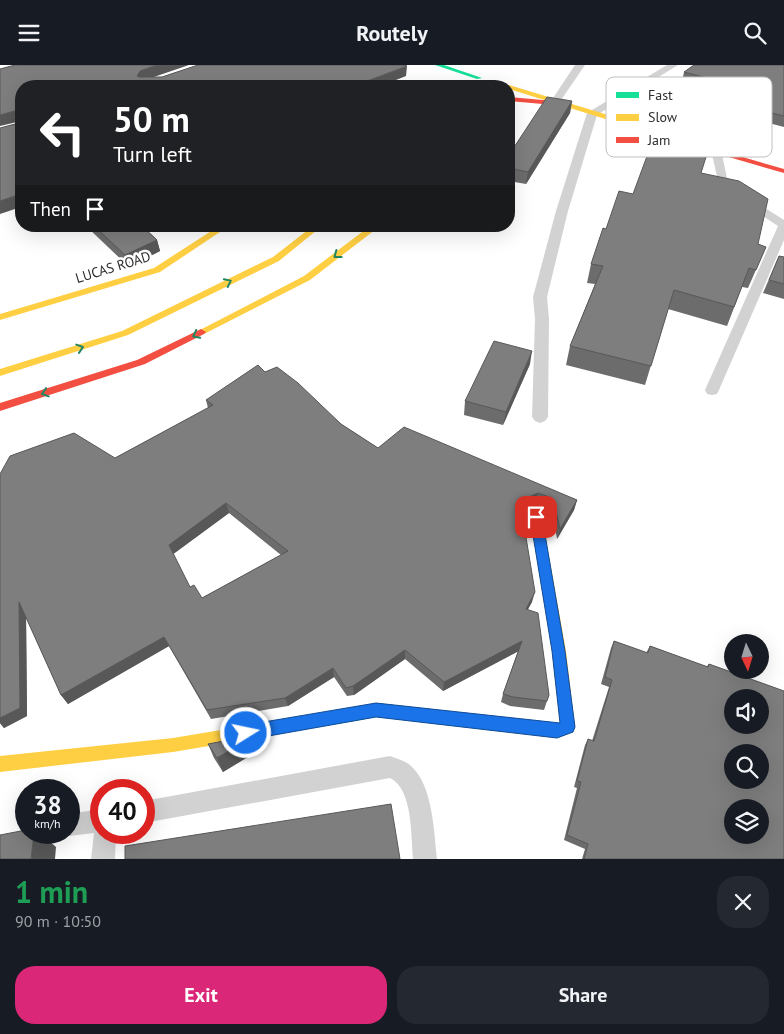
<!DOCTYPE html>
<html lang="en">
<head>
<meta charset="utf-8">
<style>
	body { margin:0; font-family:"PT Sans",sans-serif; background:#242831; color:#f1f3f6; height:100vh; display:flex; flex-direction:column; font-size:19px; white-space:nowrap }
	* { box-sizing:border-box; margin:0 }
	p { font-size:16px; color:#9ea1a6 }
	.icon { flex:none; width:28px; height:28px; fill:none; stroke:currentColor; stroke-width:2; stroke-linecap:round; stroke-linejoin:round }
	.map { position:relative; height:794px; overflow:hidden }
	.sheet { display:flex; flex-direction:column; background:#171b24; flex:1 }
	.sheet>* { flex:none }
	.top-card { position:absolute; left:15px; top:15px; width:500px; height:152px; border-radius:20px; box-shadow:0 5px 20px #0002; background:#202124; color:#fff; overflow:hidden }
	.needle { width:32px; rotate:176deg }
	.fabs { position:absolute; left:724px; top:569px; display:grid; gap:10px }
	.fabs a { display:grid; place-items:center; width:45px; height:45px; border-radius:50%; background:#171b24; box-shadow:0 5px 20px #0002; font-size:25px }
	.speed { position:absolute; left:15px; top:714px; display:flex; gap:10px; font-size:25px; font-weight:700; text-align:center }
	.speed>* { display:grid; place-content:center; width:65px; height:65px; border-radius:50%; background:#171b24; box-shadow:0 5px 20px #0002; line-height:1 }
	.speed small { font-size:12px; font-weight:400 }
	.speed .limit { border:8px solid #d22; background:#fff; color:#111 }
	.pin { position:absolute; display:grid; place-items:center; width:42px; height:42px; color:#fff; margin:-21px; border-radius:10px; box-shadow:0 2px 8px #0006 }
	.me { position:absolute; width:55px; margin:-28px; rotate:80deg; stroke-linejoin:round; filter:drop-shadow(0 0 4px #0008) }
	.turn { display:flex; align-items:center; gap:18px; height:105px; padding:0 15px; font-size:22px }
	.turn .icon { width:65px; height:65px; stroke-width:2.5 }
	.turn b { display:block; font-size:35px; line-height:42px }
	.then { display:flex; align-items:center; height:48px; padding:0 15px; background:#0003; gap:10px; font-size:19px }
	.round { display:grid; place-items:center; flex:none; width:52px; height:52px; border-radius:20px; background:#242831 }
	.overview { display:flex; align-items:center; justify-content:space-between; height:85px; padding:0 15px }
	h1 { font-size:30px; font-weight:800; line-height:38px; color:#1e9e55 }
	.primary-button { display:flex; gap:10px; margin-top:auto; padding:10px 15px }
	.primary-button a { flex:1; height:58px; border-radius:20px; background:#db2777; color:#fff; font-size:20px; font-weight:800; line-height:58px; text-align:center }
	.primary-button a+a { background:#242831; color:#f1f3f6 }
	header { display:flex; justify-content:space-between; align-items:center; height:65px; padding:0 15px; background:#171b24; font-size:22px; font-weight:800 }
	.map>svg:first-child { display:block }
	.lines { fill:none; stroke-linecap:round; stroke-linejoin:round }
	.lane { fill:#d2d2d2; fill-rule:evenodd }
	.fast { fill:#16e098; fill-rule:evenodd }
	.slow { fill:#ffcf43; fill-rule:evenodd }
	.jam { fill:#f24e42; fill-rule:evenodd }
	.wall { fill:#6c6c6c; fill-rule:evenodd }
	.shaded-wall { fill:#585858 }
	.building { fill:#7e7e7e; stroke:#585858; fill-rule:evenodd }
	.oneway { stroke:#228662 }
	.route { fill:#1a73e8; stroke:#114b97 }
	.labels { text-anchor:middle; dominant-baseline:central; stroke-width:5; stroke-linejoin:round; paint-order:stroke }
	.far-street-label { font-size:14px; fill:#2d2d2d; stroke:#fff }
	.key { fill:#fff; stroke:#c0c0c0; stroke-width:1 }
	.key-label { font-size:14px; fill:#2d2d2d }
</style>
</head>
<body>
<header><svg class="icon" aria-label="menu" viewBox="0 0 24 24"><path d="M4 6h16M4 12h16M4 18h16"/></svg>Routely<svg class="icon" aria-label="search" viewBox="0 0 24 24"><circle cx="10" cy="10" r="6"/><path d="M15 15l6 6"/></svg></header>
<div class="map">
<svg width="784" height="794" viewBox="0 0 784 794">
	<rect width="100%" height="100%" fill="#fff"/>
	<g class="lines">
		<g class="lane">
			<path d="M575,0H585L559,38H553L551,36Z"/>
			<path d="M667,0H678L597,50L568,146L547,232L549,254L548,352L545,356L540,358L535,356L532,352L535,254L533,232L556,146L587,48Z"/>
			<path d="M716,82L721,85L727,113L740,127L784,155V175L719,325L717,329L712,330L707,329L705,325L778,161L732,131L718,116L711,85Z"/>
			<path d="M390,691C397,694 406,696 411,701C433,720 434,768 437,794H413C411,771 413,724 390,713L144,758V736Z"/>
			<path d="M101,744V768H116L115,794H91L94,768L69,771L61,768H69V749Z"/>
		</g>
		<g class="fast">
			<path d="M435,0H444L482,13L477,14Z"/>
			<path d="M377,638L496,652L501,654L503,659L501,664L496,666L377,652L233,677L228,675L226,670L228,665L233,663Z"/>
		</g>
		<g class="slow">
			<path d="M509,20L714,82L715,84L708,86L509,24V21H506Z"/>
			<path d="M219,161H229L160,207L0,255V249L154,203Z"/>
			<path d="M313,161H322L279,196L128,270L0,311V304L122,266L273,192Z"/>
			<path d="M370,161H380L310,215L204,269H198L196,267L304,211Z"/>
			<path d="M536,447L540,449L542,452L566,586L575,662L573,667L557,673L496,666L491,664L489,659L491,654L496,652L557,659L560,658L552,586L530,452L532,449Z"/>
			<path d="M233,663L238,665L240,670L238,675L233,677L173,687L0,707V691L173,673Z"/>
		</g>
		<g class="jam">
			<path d="M509,32L565,37L568,39L565,41L509,36Z"/>
			<path d="M708,82L784,104V108L708,86Z"/>
			<path d="M201,264L206,267L204,269L145,299L0,346V338L137,295Z"/>
		</g>
	</g>
	<g class="wall">
		<path d="M784,0V62L702,41L705,31L710,25L682,17L684,7Z"/>
		<path d="M572,36L570,48L526,119L509,116V90Z"/>
		<path d="M701,108L758,179L766,182L748,223L742,222L727,261L668,244L645,320L566,300L570,281L595,219L587,218L591,199L606,164L633,129Z"/>
		<path d="M86,161H142L157,175L160,186L129,202Z"/>
		<path d="M779,191L784,192V234L763,228Z"/>
		<path d="M530,299L503,360L464,350L465,336Z"/>
		<path d="M265,307L341,359L378,383L577,435L574,445L557,474L553,452L547,442L535,438L524,443L522,447L532,537L528,544L549,630L544,645L510,641L501,637L503,629L518,586L443,626L405,594L354,630L347,631L334,612L288,641L211,654L169,581L68,639L61,630L26,552L27,651L4,663L0,658V409L115,393L208,343L206,335ZM229,448L281,490L202,533L190,522L173,489Z"/>
		<path d="M614,576L646,588L650,581L706,602L709,599L784,794H582L585,784L564,775L577,723L574,722L585,680L588,674L592,676L609,622L601,619L611,583Z"/>
		<path d="M256,670L261,684L223,707L214,693L208,679Z"/>
	</g>
	<g class="shaded-wall">
		<path d="M157,0H189L142,16L137,11L140,6Z"/>
		<path d="M407,1L406,11L381,21H354Z"/>
		<path d="M572,36L570,48L526,119L528,107Z"/>
		<path d="M18,45L21,56L0,61V50Z"/>
		<path d="M21,129V142L0,149V136Z"/>
		<path d="M157,175L160,186L129,202L125,190Z"/>
		<path d="M532,286L530,299L503,360L506,347Z"/>
		<path d="M538,428L535,438L524,443L519,452L521,442L527,433Z"/>
		<path d="M577,435L574,445L557,474L560,464Z"/>
		<path d="M226,438L229,448L172,490L169,480Z"/>
		<path d="M535,527L532,537L523,553L526,544Z"/>
		<path d="M19,537L26,547L27,651L4,663L0,658V653Z"/>
		<path d="M164,572L169,581L68,639L61,630Z"/>
		<path d="M522,576L519,586L443,626L444,617Z"/>
		<path d="M405,585V594L354,630L353,621Z"/>
		<path d="M333,603L334,612L288,641L285,633Z"/>
		<path d="M256,670L261,684L223,707L217,693Z"/>
		<path d="M34,768H40L56,782L55,794H31Z"/>
	</g>
	<g class="building">
		<path d="M15,0H157L140,6L137,11L139,12H162L198,0H404L407,1L354,21H21V129L0,136V63L19,58L18,45L0,50V4Z"/>
		<path d="M694,0H784V51L705,31L718,16L684,7Z"/>
		<path d="M547,32L572,36L528,107L509,103V90Z"/>
		<path d="M650,83L706,92L701,108L739,116L768,134L758,179L766,182L756,205L749,203L734,242L674,225L651,301L570,281L603,201L591,199L603,163L606,164L619,126L633,129Z"/>
		<path d="M94,161H142L157,175L125,190Z"/>
		<path d="M779,191L784,192V219L769,215Z"/>
		<path d="M494,276L532,286L506,347L465,336Z"/>
		<path d="M258,300L265,307L277,302L298,318L341,359L378,383L404,362L577,435L560,464L555,442L549,432L538,428L527,433L521,442L535,527L526,544L538,548L549,630L547,636L513,632L503,629L522,576L444,617L405,585L353,621L346,623L333,603L285,633L207,645L164,572L61,630L19,537L20,643L0,653V409L10,391L74,368L115,393L213,340L206,335ZM226,438L288,486L202,533L194,520L190,522L169,480Z"/>
		<path d="M614,576L648,588L650,581L708,602L709,599L784,626V794H584L588,779L567,770L581,717L577,716L588,674L594,676L612,615L605,612ZM732,632H760V660H732ZM732,688H760V715H732ZM732,742H760V770H732Z"/>
		<path d="M256,670L217,693L208,679Z"/>
		<path d="M391,739L400,794H125V781Z"/>
		<path d="M26,765V768H34L31,794H0V770Z"/>
	</g>
	<defs><path id="oneway-chevron" d="M-2-3.5L2.5 0L-2 3.5" fill="none" stroke-width="1.6" stroke-linecap="round" stroke-linejoin="round" transform="scale(1.25)"/></defs>
	<g class="oneway">
		<use href="#oneway-chevron" transform="translate(337 190) rotate(143)"/>
		<use href="#oneway-chevron" transform="translate(228 217) rotate(-26)"/>
		<use href="#oneway-chevron" transform="translate(196 270) rotate(153)"/>
		<use href="#oneway-chevron" transform="translate(80 283) rotate(-18)"/>
		<use href="#oneway-chevron" transform="translate(45 328) rotate(162)"/>
	</g>
	<path class="route" d="M536,447L541,449L542,452L565,586L575,662L573,667L557,673L376,652L246,675L241,673L238,668L241,662L246,660L376,638L560,658L552,586L530,452L532,449Z"/>
	<g class="labels">
		<g class="far-street-label">
			<text transform="translate(113 202) rotate(-17)">LUCAS ROAD</text>
		</g>
	</g>
	<rect x="606" y="12" width="166" height="80" rx="8" class="key"/>
	<rect x="616" y="27" width="23" height="6" fill="#16e098"/>
	<rect x="616" y="49" width="23" height="7" fill="#ffcf43"/>
	<rect x="616" y="72" width="23" height="6" fill="#f24e42"/>
	<g class="key-label">
		<text x="648" y="35">Fast</text>
		<text x="648" y="57">Slow</text>
		<text x="648" y="80">Jam</text>
	</g>
</svg>
<div class="fabs">
<a><svg class="needle" viewBox="-14 -14 28 28"><path d="M0-13l5 13h-10z" fill="#e53935"/><path d="M0 13l5-13h-10z" fill="#9ea1a6"/></svg></a>
<a><svg class="icon" aria-label="sound" viewBox="0 0 24 24"><path d="M4 9h4l5-4v14l-5-4H4zM17 9q2 3 0 6"/></svg></a>
<a><svg class="icon" aria-label="search" viewBox="0 0 24 24"><circle cx="10" cy="10" r="6"/><path d="M15 15l6 6"/></svg></a>
<a><svg class="icon" aria-label="layers" viewBox="0 0 24 24"><path d="M12 4l9 5-9 5-9-5zM3 14l9 5 9-5"/></svg></a>
</div>
<div class="speed"><div>38<small>km/h</small></div><div class="limit">40</div></div>
<div class="pin" style="left:536px;top:452px;background:#d93025"><svg class="icon" aria-label="arrive" viewBox="0 0 24 24"><path d="M6 21V4h12l-3 4 3 4H6"/></svg></div>
<svg class="me" style="left:246px;top:668px" viewBox="-20 -20 40 40"><circle r="17" fill="#1a73e8" stroke="#fff" stroke-width="3"/><path d="M0-11L8 9 0 5-8 9z" fill="#fff"/></svg>
<div class="top-card">
<div class="turn"><svg class="icon" aria-label="left" viewBox="0 0 24 24"><path d="M17 20v-9H6M10 6l-5 5 5 5"/></svg><div><b>50 m</b>Turn left</div></div>
<div class="then">Then<svg class="icon" aria-label="arrive" viewBox="0 0 24 24"><path d="M6 21V4h12l-3 4 3 4H6"/></svg></div>
</div>
</div>
<section class="sheet">
<div class="overview"><div><h1>1 min</h1><p>90 m · 10:50</p></div><a class="round"><svg class="icon" aria-label="close" viewBox="0 0 24 24"><path d="M6 6l12 12M18 6L6 18"/></svg></a></div>
<div class="primary-button"><a>Exit</a><a>Share</a></div>
</section>
</body>
</html>
